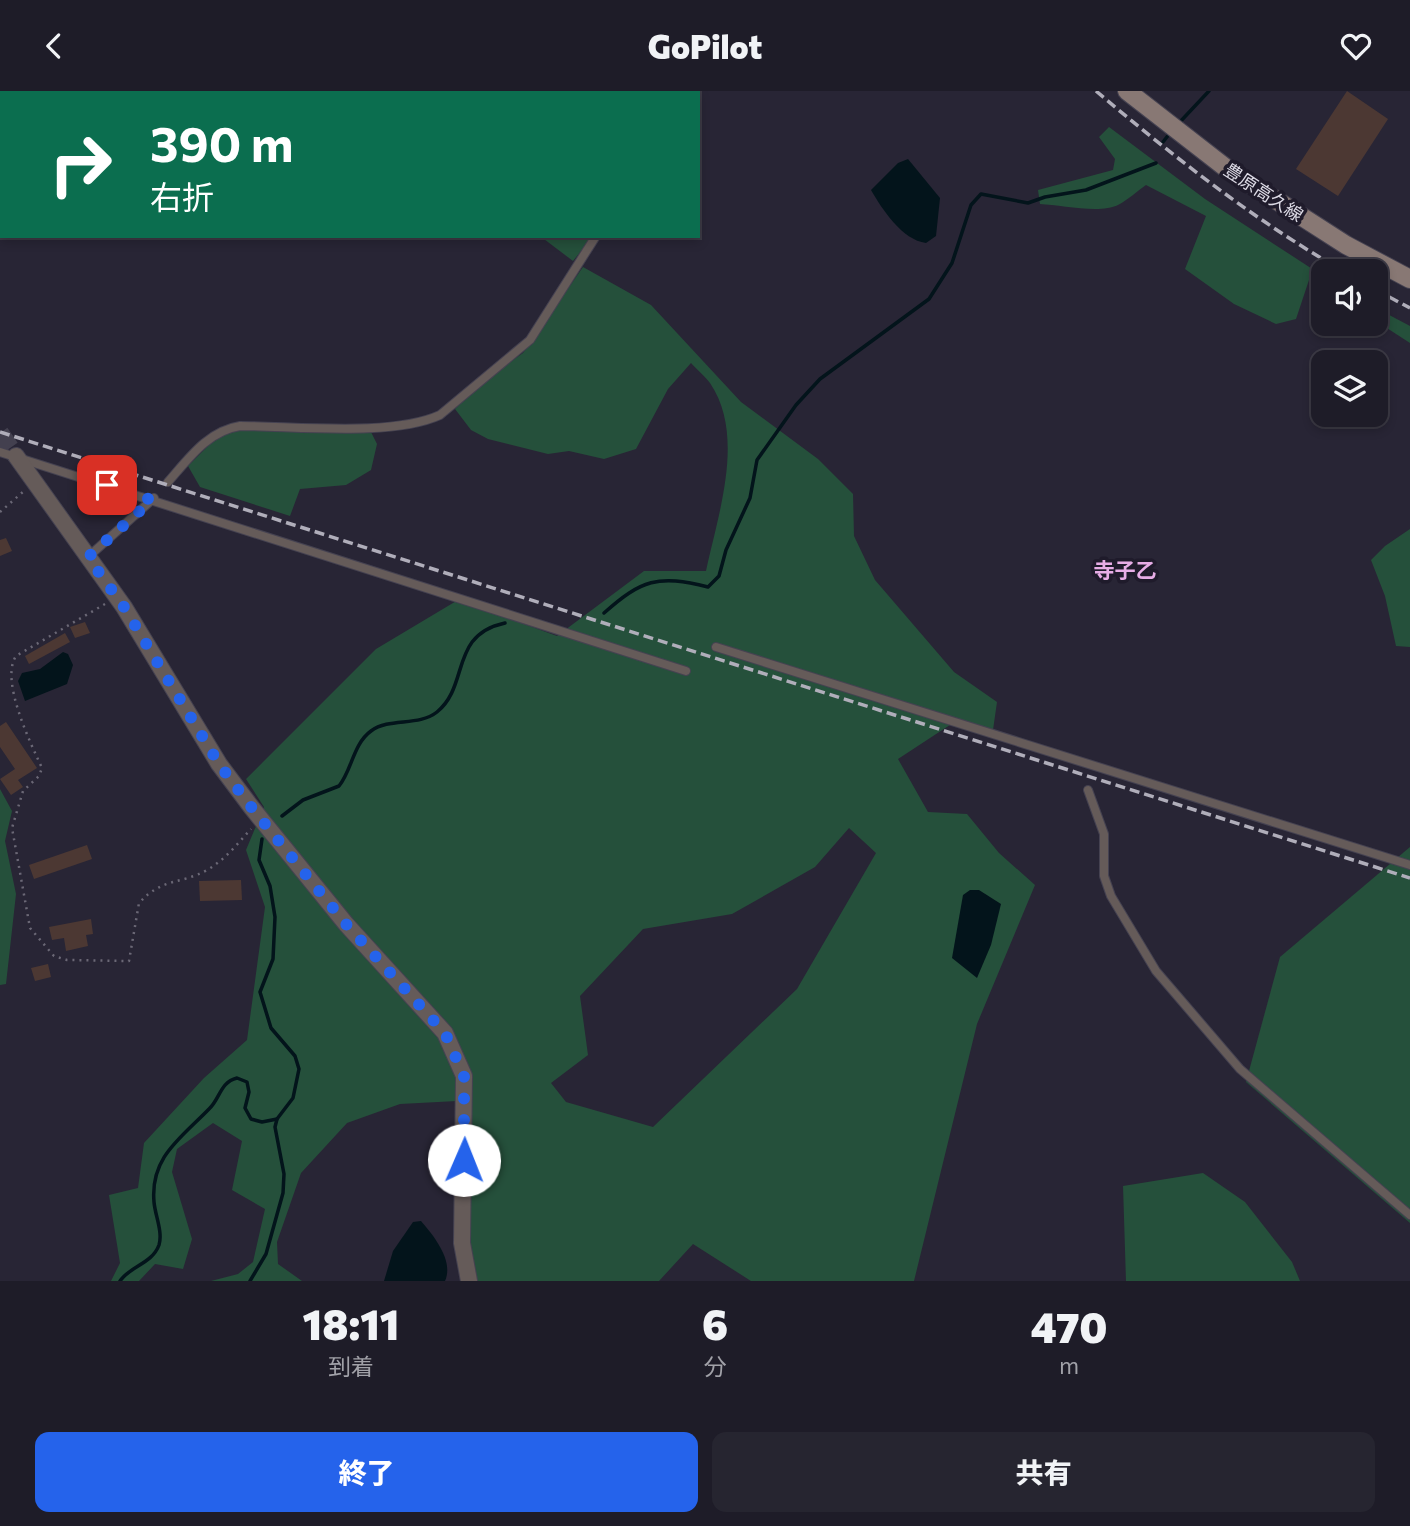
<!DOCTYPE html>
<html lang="ja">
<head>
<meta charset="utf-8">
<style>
	body { margin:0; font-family:Commissioner,"Noto Sans JP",sans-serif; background:#262530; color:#f1f3f6; height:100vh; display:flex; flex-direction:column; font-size:26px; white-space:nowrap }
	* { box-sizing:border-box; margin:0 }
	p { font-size:23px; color:#a1a1a8 }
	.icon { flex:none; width:38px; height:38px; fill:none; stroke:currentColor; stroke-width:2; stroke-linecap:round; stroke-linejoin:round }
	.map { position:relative; height:1190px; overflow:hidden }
	.side { display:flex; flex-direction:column; background:#1e1c28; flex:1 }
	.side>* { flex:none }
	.banner { position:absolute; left:0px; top:0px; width:700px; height:147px; box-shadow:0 4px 10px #0003,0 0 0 2px #3c3a45; background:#0b6e4f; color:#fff; overflow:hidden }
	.fabs { position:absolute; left:1311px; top:168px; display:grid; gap:14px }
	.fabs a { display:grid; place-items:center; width:77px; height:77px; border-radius:14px; background:#1e1c28; box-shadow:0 4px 10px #0003,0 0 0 2px #3c3a45; font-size:35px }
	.pin { position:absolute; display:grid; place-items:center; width:60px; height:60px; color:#fff; margin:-30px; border-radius:14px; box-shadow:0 4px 10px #0006 }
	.me { position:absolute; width:77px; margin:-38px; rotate:1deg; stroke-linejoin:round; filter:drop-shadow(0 0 5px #0008) }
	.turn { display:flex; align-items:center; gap:24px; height:147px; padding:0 35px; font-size:32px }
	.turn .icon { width:91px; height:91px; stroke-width:2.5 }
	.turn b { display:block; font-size:49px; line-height:60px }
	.eta { display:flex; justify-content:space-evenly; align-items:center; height:119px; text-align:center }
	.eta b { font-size:42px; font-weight:800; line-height:49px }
	.action { display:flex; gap:14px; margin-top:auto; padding:14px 35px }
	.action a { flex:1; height:80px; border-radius:14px; background:#2563eb; color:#fff; font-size:28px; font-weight:800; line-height:80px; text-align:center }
	.action a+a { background:#262530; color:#f1f3f6 }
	header { display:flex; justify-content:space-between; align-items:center; height:91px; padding:0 35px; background:#1e1c28; font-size:32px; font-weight:800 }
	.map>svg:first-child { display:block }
	.green { fill:#25503b; fill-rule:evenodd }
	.water { fill:#03141b }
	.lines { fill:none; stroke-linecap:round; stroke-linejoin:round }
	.stream { stroke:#03141b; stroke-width:3.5 }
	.building { fill:#4c3833 }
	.secondary-tunnel { stroke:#43404f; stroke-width:18; stroke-dasharray:18 9; stroke-linecap:butt }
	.lane-casing { stroke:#454251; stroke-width:10 }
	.street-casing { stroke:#454251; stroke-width:18 }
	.secondary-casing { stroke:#454251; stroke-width:20 }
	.path { stroke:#6b6876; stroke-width:2.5; stroke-dasharray:2 5; stroke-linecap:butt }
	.lane { stroke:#655b59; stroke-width:8 }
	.street { stroke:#655b59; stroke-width:16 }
	.secondary { stroke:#887874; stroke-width:18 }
	.rail { stroke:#b0aeba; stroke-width:3.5; stroke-dasharray:10 5; stroke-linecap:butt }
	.route { stroke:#2563eb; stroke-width:12; stroke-dasharray:0 21.6 }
	.labels { text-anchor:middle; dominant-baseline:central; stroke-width:7; stroke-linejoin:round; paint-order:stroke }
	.street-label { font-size:18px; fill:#dcdae5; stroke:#1f1b2b }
	.quarter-label { font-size:21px; font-weight:bold; fill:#e7ade6; stroke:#1f1b2b }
</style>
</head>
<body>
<header><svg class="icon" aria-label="back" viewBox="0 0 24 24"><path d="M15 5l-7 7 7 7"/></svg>GoPilot<svg class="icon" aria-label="heart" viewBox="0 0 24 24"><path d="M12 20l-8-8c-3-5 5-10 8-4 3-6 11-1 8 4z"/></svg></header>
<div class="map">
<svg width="1410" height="1190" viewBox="0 0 1410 1190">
	<rect width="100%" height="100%" fill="#282535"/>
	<g class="green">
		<path d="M1109,36L1205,108L1323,185V197L1309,189L1296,228L1276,233L1234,213L1185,178L1206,125L1146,94C1137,100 1128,109 1118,114C1100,123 1061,114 1040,113L1038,99L1113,79L1115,68L1099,46Z"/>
		<path d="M540,145H593L573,170Z"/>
		<path d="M583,176L651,214L741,311L818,368L853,403L854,445L875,489L954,581L997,611L993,639L959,628L898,668L928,721L967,723L999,762L1035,794L977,933L914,1190H751L693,1153L659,1190H464L457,1010L400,1013L347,1032L301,1082L277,1151L278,1173L302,1190H211L238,1183L253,1171L265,1118L232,1099L242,1050L213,1032L177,1058L172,1081L192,1148L183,1178L155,1173L139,1190H111L120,1172L109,1104L138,1097L144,1052L204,987L247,949L265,816L246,759L264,716L246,688L376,558L458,509L557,545L644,480H706C718,423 746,345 710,292C705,285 697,279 691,272L668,298L636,358L604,368L569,360L548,363L488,348L471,339L455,318L479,293L523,262ZM849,737L876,762L797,898L653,1036L566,1011L551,992L588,964L580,905L643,838L732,823L815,776Z"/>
		<path d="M1376,217L1410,235V252L1376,230Z"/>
		<path d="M242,338L370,339L377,353L371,379L346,394L300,398L290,425L200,396L188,375L217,346Z"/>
		<path d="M1410,438V556L1396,555L1385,505L1371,469L1385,455Z"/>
		<path d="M0,698L12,720L5,750L16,803L6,893L0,894Z"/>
		<path d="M1410,756V1132L1246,991L1280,866Z"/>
		<path d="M1203,1082L1245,1111L1292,1171L1300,1190H1126L1123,1095Z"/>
	</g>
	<g class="water">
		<path d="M908,68L940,107L936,145L926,152C902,149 882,118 871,99L898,72Z"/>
		<path d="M63,561L68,563L73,574L67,593L25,610L18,590L22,582L40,578Z"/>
		<path d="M970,799H979L1001,813L991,854L977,887L952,867L963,804Z"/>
		<path d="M421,1130C434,1145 454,1170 445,1190H384L393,1160L413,1131Z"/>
	</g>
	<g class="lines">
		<g class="stream">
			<path d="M1178,33L1209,0"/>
			<path d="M1163,51L1170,42"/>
			<path d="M604,522C641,489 658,483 708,496L719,485L726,459L750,407L757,369L796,314L820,288L929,208L952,172L971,114L981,103L1028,112L1045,106L1086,99L1156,72"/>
			<path d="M282,725L303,709L339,695C352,679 353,653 371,640C390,626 418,636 437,621C470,594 449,544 505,532"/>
			<path d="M120,1190C130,1175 152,1173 159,1154C163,1141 155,1124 154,1111C150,1066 181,1047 209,1018C220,1008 220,991 237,987L247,991L249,1001L245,1017L251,1028L262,1031L277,1028"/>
			<path d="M250,1190L266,1163L283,1102L284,1083L275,1036L277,1028L293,1007L299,978L295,965L271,937L260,901L273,868L275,826L270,795L259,769L262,748"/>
		</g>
	</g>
	<g class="building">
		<path d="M1347,0L1388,28L1338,105L1296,78Z"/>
		<path d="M6,447L12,460L0,465V449Z"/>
		<path d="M85,531L90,542L75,547L70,536Z"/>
		<path d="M65,542L70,551L29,573L25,565Z"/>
		<path d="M6,631L37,677L18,689L23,696L11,704L0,688L15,678L0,656V635Z"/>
		<path d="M87,754L92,768L34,788L29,774Z"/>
		<path d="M241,789L242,809L200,810L199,790Z"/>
		<path d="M91,828L93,843L86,844L88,855L66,860L64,847L52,849L49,836Z"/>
		<path d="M48,873L51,886L35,890L31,877Z"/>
	</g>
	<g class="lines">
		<path class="secondary-tunnel" d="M0,342L16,365"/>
		<g class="lane-casing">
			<g id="lane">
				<path d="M25,2L27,0"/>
				<path d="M0,17L2,16"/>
				<path d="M0,361L686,580"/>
				<path d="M168,391C189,367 208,340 240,335C295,335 392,346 440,324L530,249L596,145"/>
				<path d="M88,466L154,407"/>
				<path d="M716,556L1410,774"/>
				<path d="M1088,699L1104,743V785L1111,805L1156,880L1240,978L1410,1124"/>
			</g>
		</g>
		<g class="street-casing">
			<path id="street" d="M16,365L124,516L219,673L252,717L346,833L445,942L464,985L462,1152L469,1190"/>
		</g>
		<g class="secondary-casing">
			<g id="secondary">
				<path d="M1127,0L1226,77L1346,154L1410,188"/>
				<path d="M54,2L57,0"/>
				<path d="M0,33L2,32"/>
			</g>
		</g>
		<g class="path">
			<path d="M0,421L24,400"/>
			<path d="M105,513L16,565C0,589 30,651 42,677L39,685L23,700L12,737L30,837L54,865L67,869L129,870L139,812C163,786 180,794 207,779C225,769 238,752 251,738"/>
		</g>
		<use href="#lane" class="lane"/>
		<use href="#street" class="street"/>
		<use href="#secondary" class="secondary"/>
		<g class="rail">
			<path d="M1096,0C1174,66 1254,129 1343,180"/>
			<path d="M1376,199L1410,217"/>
			<path d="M0,341L1410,787"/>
		</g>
	</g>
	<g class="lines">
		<path class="route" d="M107,394L152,409L88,466L124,516L219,673L252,717L346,833L445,942L464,985V1069"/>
	</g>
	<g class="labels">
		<g class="street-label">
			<text transform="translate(1264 101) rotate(33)">豊原高久線</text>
		</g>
		<g class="quarter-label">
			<text x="1125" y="478">寺子乙</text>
		</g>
	</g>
</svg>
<div class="fabs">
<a><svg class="icon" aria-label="sound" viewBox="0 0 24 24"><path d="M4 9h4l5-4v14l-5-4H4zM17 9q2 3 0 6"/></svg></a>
<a><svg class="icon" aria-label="layers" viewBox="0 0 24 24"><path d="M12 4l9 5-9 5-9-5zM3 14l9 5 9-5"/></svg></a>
</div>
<div class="pin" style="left:107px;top:394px;background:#d93025"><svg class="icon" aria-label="arrive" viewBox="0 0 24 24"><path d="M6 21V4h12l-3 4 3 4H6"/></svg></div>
<svg class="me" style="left:464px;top:1069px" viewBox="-20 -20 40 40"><circle r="19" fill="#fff"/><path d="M0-13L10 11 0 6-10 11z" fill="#2563eb"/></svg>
<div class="banner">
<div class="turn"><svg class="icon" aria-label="right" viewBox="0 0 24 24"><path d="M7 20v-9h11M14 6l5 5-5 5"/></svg><div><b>390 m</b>右折</div></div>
</div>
</div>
<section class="side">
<div class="eta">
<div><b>18:11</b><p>到着</p></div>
<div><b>6</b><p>分</p></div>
<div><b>470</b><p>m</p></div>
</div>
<div class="action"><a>終了</a><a>共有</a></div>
</section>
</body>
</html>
